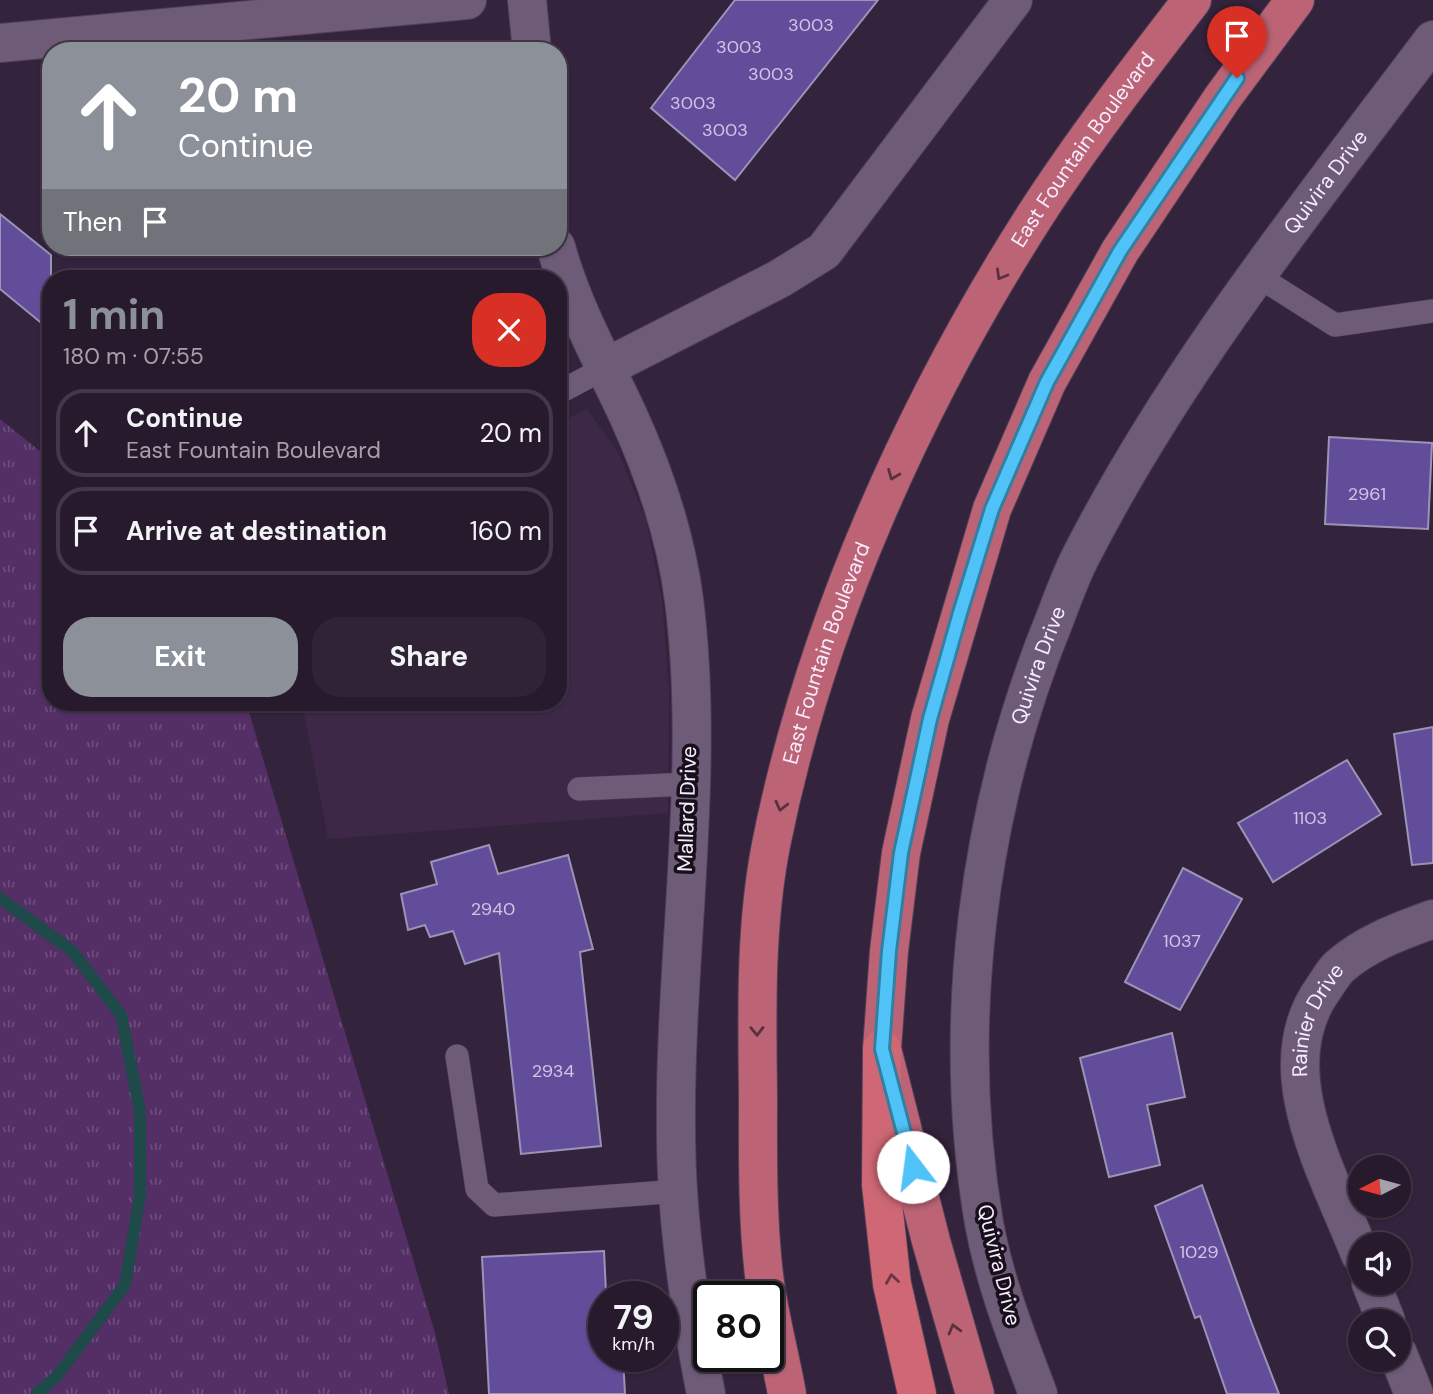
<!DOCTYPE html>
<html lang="en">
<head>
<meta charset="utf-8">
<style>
	body { margin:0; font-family:"DM Sans",sans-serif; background:#2f2335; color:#f1f3f6; height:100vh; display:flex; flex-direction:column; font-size:26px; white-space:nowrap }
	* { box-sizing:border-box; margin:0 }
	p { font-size:23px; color:#a4a1aa }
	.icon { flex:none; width:38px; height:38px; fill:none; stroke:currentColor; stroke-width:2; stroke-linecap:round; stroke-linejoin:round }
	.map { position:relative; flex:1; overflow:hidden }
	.drawer { position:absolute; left:42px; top:270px; width:525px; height:441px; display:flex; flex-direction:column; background:#271a2d; border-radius:28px; box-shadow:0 2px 5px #0004,0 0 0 2px #433849 }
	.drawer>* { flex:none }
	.guide { position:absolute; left:42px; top:42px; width:525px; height:214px; border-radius:28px; box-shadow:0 2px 5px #0004,0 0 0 2px #433849; background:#8c9099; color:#fff; overflow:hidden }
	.needle { width:46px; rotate:264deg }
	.buttons { position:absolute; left:1348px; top:1155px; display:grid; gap:14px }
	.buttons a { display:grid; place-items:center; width:63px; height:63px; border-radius:50%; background:#271a2d; box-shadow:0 2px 5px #0004,0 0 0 2px #433849; font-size:35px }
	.speed { position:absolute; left:588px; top:1281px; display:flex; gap:14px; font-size:35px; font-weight:700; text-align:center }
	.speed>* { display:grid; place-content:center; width:91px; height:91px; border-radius:50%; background:#271a2d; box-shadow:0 2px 5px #0004,0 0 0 2px #433849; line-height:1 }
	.speed small { font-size:18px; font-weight:400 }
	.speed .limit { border:4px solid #111; border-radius:10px; background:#fff; color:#111 }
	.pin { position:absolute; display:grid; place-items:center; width:60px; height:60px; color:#fff; margin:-72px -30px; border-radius:50% 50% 50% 0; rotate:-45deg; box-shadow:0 0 7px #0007 }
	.pin .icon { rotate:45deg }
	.me { position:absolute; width:77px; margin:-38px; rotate:345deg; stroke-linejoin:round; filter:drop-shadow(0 0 5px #0008) }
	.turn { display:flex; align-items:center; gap:24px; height:147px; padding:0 21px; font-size:32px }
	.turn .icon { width:91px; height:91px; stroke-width:2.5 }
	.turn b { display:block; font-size:49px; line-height:60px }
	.then { display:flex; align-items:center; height:66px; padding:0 21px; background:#0003; gap:14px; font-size:26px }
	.round { display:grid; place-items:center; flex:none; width:74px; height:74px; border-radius:28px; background:#2f2335 }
	.overview { display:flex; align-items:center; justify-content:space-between; height:119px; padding:0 21px }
	h1 { font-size:42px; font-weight:700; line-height:52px; color:#8c9099 }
	.primary-button { display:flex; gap:14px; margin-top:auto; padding:14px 21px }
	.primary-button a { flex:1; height:80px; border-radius:28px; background:#8c9099; color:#fff; font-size:28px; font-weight:700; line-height:80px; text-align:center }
	.primary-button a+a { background:#2f2335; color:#f1f3f6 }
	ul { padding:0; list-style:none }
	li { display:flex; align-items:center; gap:21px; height:88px; margin:0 14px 10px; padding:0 7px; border:4px solid #433849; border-radius:28px }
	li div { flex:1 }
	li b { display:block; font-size:26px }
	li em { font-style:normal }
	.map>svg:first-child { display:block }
	.built { fill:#3d2848 }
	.grass { fill:url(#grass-tufts) }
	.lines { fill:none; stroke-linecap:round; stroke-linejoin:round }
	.stream { stroke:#1e4a49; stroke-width:12 }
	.building { fill:#624d9a; stroke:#9a94b7; stroke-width:2 }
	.service-casing { stroke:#504157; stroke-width:24 }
	.minor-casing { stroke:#504157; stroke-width:40 }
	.trunk-casing { stroke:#504157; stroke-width:40 }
	.motorway-casing { stroke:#504157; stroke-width:40 }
	.service { stroke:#6e5b78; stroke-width:23 }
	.minor { stroke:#6e5b78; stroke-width:38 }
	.trunk { stroke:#bc6475; stroke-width:38 }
	.motorway { stroke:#cf6774; stroke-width:38 }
	.oneway { stroke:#59323f }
	.oneway2 { stroke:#6a3743 }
	.route-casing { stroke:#337fa1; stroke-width:18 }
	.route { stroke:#4fc3f7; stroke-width:12 }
	.labels { text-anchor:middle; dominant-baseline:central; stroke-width:7; stroke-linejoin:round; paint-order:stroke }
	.number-label { font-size:18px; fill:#d2c4e4 }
	.street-label { font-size:21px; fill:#f7ecfd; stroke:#17101b }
</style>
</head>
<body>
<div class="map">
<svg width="1433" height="1394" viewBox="0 0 1433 1394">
	<defs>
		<pattern id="grass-tufts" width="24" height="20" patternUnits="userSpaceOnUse" patternTransform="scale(1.75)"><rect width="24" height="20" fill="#542f66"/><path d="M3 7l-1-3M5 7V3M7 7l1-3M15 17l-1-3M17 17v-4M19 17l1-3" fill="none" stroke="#6d4d7d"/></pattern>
	</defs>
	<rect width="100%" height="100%" fill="#34233c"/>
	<path class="built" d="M587,409L619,454L646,520L662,600L669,691L668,813L328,839L302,702H558V424Z"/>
	<path class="grass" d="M0,419L51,460V702H246L435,1333L449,1394H0Z"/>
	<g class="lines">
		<path class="stream" d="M0,898L72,951L121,1015L140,1111V1195L125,1285L57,1376L36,1394"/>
	</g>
	<g class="building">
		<path d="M735,0H878L735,180L651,108Z"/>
		<path d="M0,214L51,255V331L0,289Z"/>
		<path d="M1329,437L1432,443L1428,529L1325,524Z"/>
		<path d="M1433,727V863L1412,865L1394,734Z"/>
		<path d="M1347,760L1381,814L1273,882L1238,823Z"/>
		<path d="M489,845L498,874L568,855L593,949L580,952L601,1146L521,1154L499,953L465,964L453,931L430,937L425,925L408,930L401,894L437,884L431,862Z"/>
		<path d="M1183,868L1242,899L1180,1010L1125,982Z"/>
		<path d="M1172,1033L1185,1097L1147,1105L1160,1165L1109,1177L1080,1058Z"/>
		<path d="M1202,1185L1252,1324L1279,1394H1227L1200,1316L1195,1318L1155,1206Z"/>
		<path d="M604,1251L606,1292L620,1291V1297H604V1356H623L625,1394H489L482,1257Z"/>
	</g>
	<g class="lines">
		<g class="service-casing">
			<g id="service">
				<path d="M1256,275L1335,325L1433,311"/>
				<path d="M558,393L605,368"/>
				<path d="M579,789L689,784"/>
				<path d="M457,1056L477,1189L494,1205L679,1191"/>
			</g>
		</g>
		<g class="minor-casing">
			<g id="minor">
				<path d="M527,0L532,51"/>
				<path d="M0,43L467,0"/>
				<path d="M556,247C572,306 602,359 628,415C654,472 676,537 684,600C706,772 674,958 676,1131C676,1219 689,1308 706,1394"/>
				<path d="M605,368L779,279L824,251L1013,0"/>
				<path id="s1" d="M1360,1254C1329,1174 1266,1069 1323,989C1328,982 1333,973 1339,967C1366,943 1400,931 1433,919"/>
				<path d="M1371,1283L1386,1321"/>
				<path d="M1398,1354L1414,1394"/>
				<path id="s2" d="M1038,1394C1017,1338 995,1283 984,1223C950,1023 978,808 1054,621C1063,598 1071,574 1083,552C1178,367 1309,205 1433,40"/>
			</g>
		</g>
		<g class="trunk-casing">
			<g id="trunk">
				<path id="s3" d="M787,1394C780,1355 769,1315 764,1275C757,1216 758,1154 758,1094C757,1011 755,927 771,845C815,624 915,403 1036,214C1084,140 1138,70 1192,0"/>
				<path d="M975,1394L931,1241L882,1049L889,951L901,853L930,719L992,509L1047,382L1120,251L1223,97L1295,0"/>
			</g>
		</g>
		<g class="motorway-casing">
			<path id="motorway" d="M882,1049L881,1185L892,1284L917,1394"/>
		</g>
		<use href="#service" class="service"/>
		<use href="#minor" class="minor"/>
		<use href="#trunk" class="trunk"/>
		<use href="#motorway" class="motorway"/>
	</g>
	<defs><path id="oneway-chevron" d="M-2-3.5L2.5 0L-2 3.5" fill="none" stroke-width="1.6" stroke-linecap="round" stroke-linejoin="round" transform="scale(1.75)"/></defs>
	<g class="oneway">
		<use href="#oneway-chevron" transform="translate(1001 275) rotate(120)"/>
		<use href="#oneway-chevron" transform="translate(893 475) rotate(112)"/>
		<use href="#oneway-chevron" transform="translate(781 806) rotate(104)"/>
		<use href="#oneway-chevron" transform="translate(757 1031) rotate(89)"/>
		<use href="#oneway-chevron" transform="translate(954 1329) rotate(-105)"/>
	</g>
	<use class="oneway2" href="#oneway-chevron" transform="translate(892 1279) rotate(-98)"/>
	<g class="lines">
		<g class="route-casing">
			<path id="route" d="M913,1167L882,1049L889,951L901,853L930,719L960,613L992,509L1047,382L1120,251L1237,78"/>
		</g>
		<use href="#route" class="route"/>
	</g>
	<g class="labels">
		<g class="number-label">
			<text x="811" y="25">3003</text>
			<text x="739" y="47">3003</text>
			<text x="771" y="74">3003</text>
			<text x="693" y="103">3003</text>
			<text x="725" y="130">3003</text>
			<text x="1367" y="494">2961</text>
			<text x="1310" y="818">1103</text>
			<text x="493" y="909">2940</text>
			<text x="1182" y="941">1037</text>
			<text x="553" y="1071">2934</text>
			<text x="1199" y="1252">1029</text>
		</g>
		<g class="street-label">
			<text stroke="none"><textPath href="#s3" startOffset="1320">East Fountain Boulevard</textPath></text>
			<text stroke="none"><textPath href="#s2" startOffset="1311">Quivira Drive</textPath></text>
			<text stroke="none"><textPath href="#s3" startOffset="752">East Fountain Boulevard</textPath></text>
			<text stroke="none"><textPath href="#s2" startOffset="746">Quivira Drive</textPath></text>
			<text transform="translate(687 809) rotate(-88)">Mallard Drive</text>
			<text stroke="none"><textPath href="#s1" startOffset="248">Rainier Drive</textPath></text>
			<text transform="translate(999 1265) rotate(76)">Quivira Drive</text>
		</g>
	</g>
</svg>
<div class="buttons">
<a><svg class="needle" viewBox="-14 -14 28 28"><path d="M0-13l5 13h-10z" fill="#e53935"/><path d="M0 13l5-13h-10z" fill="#a4a1aa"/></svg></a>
<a><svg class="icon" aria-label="sound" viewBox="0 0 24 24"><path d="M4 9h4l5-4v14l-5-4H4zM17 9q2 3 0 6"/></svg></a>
<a><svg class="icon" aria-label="search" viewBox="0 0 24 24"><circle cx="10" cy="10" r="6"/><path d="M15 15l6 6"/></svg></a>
</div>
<div class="speed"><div>79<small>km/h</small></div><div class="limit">80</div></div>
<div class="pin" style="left:1237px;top:78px;background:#d93025"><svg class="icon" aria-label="arrive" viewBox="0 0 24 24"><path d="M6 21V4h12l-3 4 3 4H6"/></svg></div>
<svg class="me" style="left:913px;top:1167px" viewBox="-20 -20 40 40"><circle r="19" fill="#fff"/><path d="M0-13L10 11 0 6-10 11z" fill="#4fc3f7"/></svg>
<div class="guide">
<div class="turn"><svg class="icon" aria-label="ahead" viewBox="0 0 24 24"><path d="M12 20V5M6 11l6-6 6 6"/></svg><div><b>20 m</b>Continue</div></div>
<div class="then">Then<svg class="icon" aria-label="arrive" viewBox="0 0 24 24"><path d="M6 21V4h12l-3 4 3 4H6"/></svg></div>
</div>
<section class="drawer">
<div class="overview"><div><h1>1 min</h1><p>180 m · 07:55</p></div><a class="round" style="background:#d93025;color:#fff"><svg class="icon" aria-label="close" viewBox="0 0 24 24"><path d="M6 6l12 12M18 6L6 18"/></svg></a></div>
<ul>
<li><svg class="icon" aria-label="ahead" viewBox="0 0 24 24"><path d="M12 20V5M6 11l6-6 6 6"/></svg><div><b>Continue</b><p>East Fountain Boulevard</p></div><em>20 m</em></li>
<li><svg class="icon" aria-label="arrive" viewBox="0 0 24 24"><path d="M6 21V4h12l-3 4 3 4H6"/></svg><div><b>Arrive at destination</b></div><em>160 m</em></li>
</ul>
<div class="primary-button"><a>Exit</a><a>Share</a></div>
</section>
</div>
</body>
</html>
